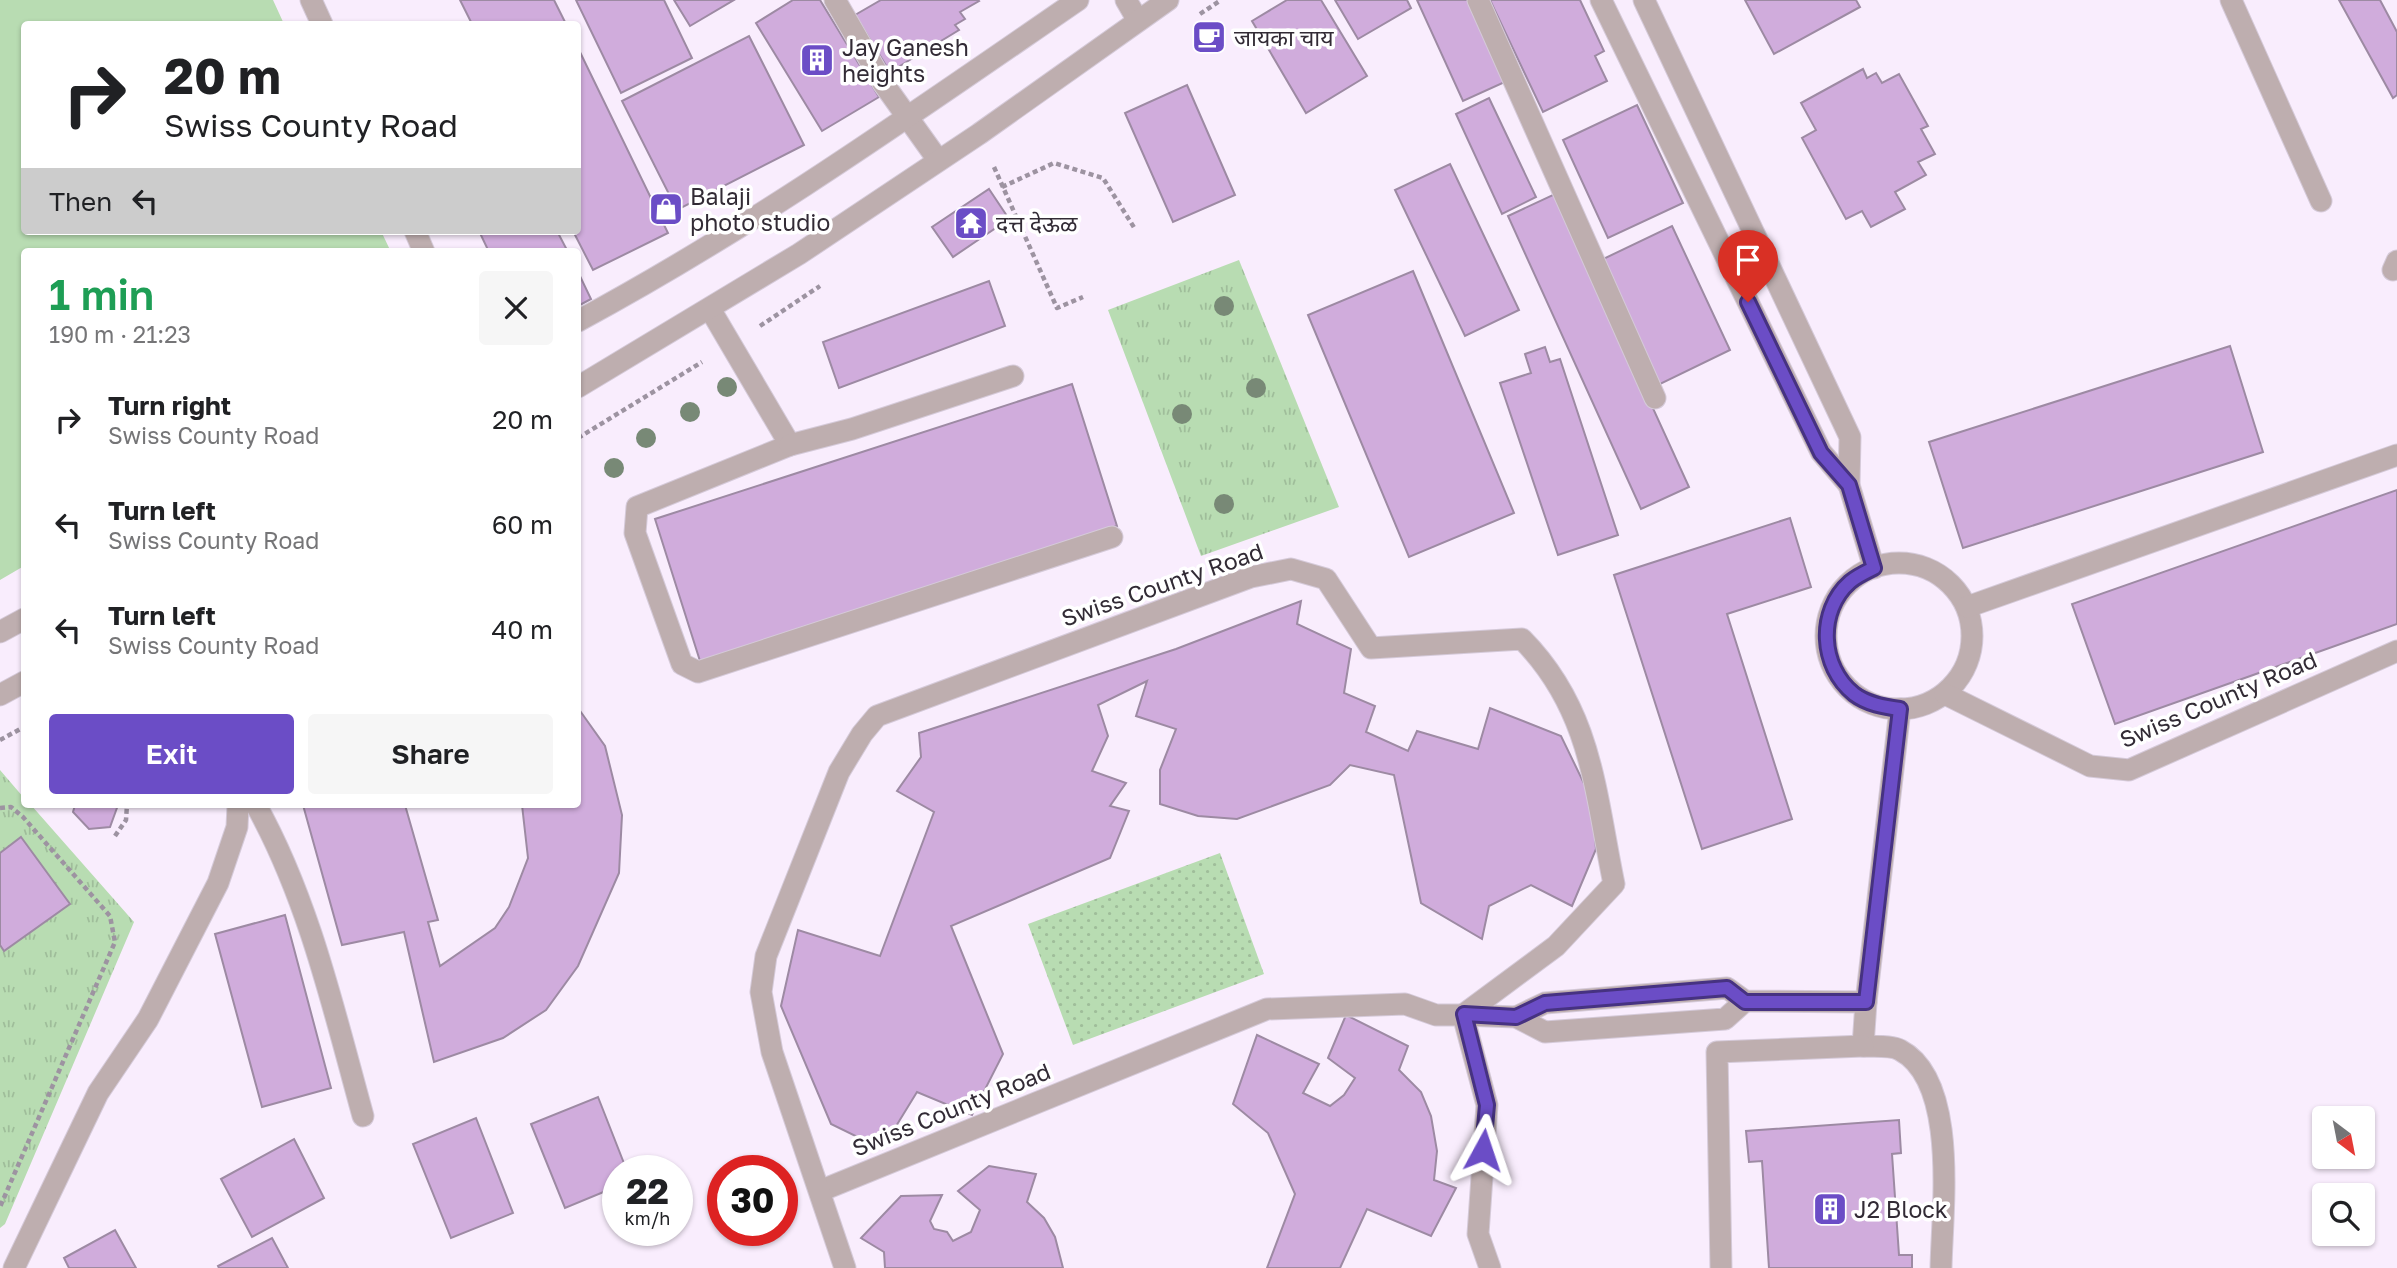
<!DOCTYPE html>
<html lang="en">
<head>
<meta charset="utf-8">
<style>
	body { margin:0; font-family:"Golos Text","Noto Sans Devanagari",sans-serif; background:#f6f6f6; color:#202124; height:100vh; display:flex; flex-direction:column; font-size:26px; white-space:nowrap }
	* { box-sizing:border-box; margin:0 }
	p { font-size:23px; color:#757577 }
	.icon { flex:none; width:38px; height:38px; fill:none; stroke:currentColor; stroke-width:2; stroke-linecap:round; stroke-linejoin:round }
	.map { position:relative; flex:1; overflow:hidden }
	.drawer { position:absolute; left:21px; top:248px; width:560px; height:560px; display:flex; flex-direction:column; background:#fff; border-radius:7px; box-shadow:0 2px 5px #0004 }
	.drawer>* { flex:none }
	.hud { position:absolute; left:21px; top:21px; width:560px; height:214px; border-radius:7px; box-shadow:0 2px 5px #0004; background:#fff; color:#202124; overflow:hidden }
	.needle { width:46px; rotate:148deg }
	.buttons { position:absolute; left:2312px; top:1106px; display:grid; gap:14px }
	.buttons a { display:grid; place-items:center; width:63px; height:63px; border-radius:7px; background:#fff; box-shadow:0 2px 5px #0004; font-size:35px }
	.speed { position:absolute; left:602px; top:1155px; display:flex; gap:14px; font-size:35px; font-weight:700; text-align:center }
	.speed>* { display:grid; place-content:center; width:91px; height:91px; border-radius:50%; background:#fff; box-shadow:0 2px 5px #0004; line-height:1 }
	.speed small { font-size:18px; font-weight:400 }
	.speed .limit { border:10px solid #d22; background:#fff; color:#111 }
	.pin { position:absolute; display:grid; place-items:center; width:60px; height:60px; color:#fff; margin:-72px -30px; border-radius:50% 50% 50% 0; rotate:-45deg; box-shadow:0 0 7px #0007 }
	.pin .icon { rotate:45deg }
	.me { position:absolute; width:77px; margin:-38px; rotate:5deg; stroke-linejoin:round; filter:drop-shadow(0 0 5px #0008) }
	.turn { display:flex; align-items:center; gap:24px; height:147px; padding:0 28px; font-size:32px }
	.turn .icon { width:91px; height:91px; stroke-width:2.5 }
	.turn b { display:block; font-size:49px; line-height:60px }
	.then { display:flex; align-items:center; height:66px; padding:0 28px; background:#0003; gap:14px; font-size:26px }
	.round { display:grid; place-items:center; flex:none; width:74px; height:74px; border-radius:7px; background:#f6f6f6 }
	.headline { display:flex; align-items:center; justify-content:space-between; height:119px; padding:0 28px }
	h1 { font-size:42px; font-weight:600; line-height:52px; color:#1e9e55 }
	.button { display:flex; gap:14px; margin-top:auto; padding:14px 28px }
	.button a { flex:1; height:80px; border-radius:7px; background:#6b4dc6; color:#fff; font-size:28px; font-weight:600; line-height:80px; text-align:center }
	.button a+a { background:#f6f6f6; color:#202124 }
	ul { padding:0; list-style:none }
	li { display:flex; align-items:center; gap:21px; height:105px; padding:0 28px }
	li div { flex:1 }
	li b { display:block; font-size:26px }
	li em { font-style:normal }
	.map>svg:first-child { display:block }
	.grass { fill:url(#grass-tufts) }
	.garden { fill:url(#garden-dots) }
	.pitch { fill:#b8dcb2 }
	.building { fill:#d0acdc; stroke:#9d8aa3; stroke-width:2 }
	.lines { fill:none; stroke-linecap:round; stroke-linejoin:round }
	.service-casing { stroke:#d5cad9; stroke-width:23 }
	.minor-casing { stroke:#d5cad9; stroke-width:23 }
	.tertiary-casing { stroke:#d5cad9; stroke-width:23 }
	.path { stroke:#9d93a1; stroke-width:4.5; stroke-dasharray:5 3.5; stroke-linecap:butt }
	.service { stroke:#beaeaf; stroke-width:21 }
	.minor { stroke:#beaeaf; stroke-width:21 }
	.tertiary { stroke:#beaeaf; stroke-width:21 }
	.tree { fill:#788976 }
	.route-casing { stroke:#463281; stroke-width:18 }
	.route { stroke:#6b4dc6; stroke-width:12 }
	.labels { text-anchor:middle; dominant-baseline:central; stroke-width:7; stroke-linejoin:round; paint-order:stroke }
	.poi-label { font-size:23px; fill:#322b35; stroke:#fff; text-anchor:start }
	.street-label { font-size:23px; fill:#322b35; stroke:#fff }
</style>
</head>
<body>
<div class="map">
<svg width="2397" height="1268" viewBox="0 0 2397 1268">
	<defs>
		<pattern id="grass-tufts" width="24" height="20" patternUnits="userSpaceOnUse" patternTransform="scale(1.75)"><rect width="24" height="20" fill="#b8dcb2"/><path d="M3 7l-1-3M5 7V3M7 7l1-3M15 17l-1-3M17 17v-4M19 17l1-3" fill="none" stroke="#9fbd9a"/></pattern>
		<pattern id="garden-dots" width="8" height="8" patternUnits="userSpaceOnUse" patternTransform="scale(1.75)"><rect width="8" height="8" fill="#b8dcb2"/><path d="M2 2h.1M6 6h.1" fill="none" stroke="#9fbd9a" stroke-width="1.8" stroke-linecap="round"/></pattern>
	</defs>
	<rect width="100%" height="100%" fill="#f9edfd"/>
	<g class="grass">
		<path d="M1239,260L1339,507L1201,556L1108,310Z"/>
		<path d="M0,770L24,798V805H31L134,922L5,1224L0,1228Z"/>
	</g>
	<path class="garden" d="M1220,853L1264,974L1073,1045L1028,924Z"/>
	<path class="pitch" d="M0,0H273L284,24H24V231H381L391,252H24V566L0,580Z"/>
	<g class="building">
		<path d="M460,0H554L566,24H472Z"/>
		<path d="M576,0H664L692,58L621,93Z"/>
		<path d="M674,0H734L690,26Z"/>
		<path d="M793,0H820L879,97L822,131L756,23Z"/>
		<path d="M881,0H978L979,1L960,12L965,19L955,25L959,30L890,72L855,15Z"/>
		<path d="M1287,0H1321L1367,76L1306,113L1252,21Z"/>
		<path d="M1335,0H1407L1411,8L1358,39Z"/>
		<path d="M1417,0H1470L1507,81L1463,101Z"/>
		<path d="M1490,0H1580L1604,51L1595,56L1607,81L1543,112Z"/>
		<path d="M1745,0H1856L1860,7L1774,54Z"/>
		<path d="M2339,0H2380L2397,32V95L2393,98Z"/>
		<path d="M749,36L804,145L677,210L622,101Z"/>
		<path d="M578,48L668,233L593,270L573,231H578Z"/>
		<path d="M1863,69L1867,78L1876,73L1882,83L1899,74L1928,126L1921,129L1935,154L1918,162L1926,175L1895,192L1905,209L1871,227L1862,211L1846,219L1802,138L1816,130L1801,103Z"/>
		<path d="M1187,85L1235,195L1173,222L1125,113Z"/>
		<path d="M1489,98L1536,197L1502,214L1456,114Z"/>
		<path d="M1637,105L1683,203L1608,238L1563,140Z"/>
		<path d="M1450,164L1519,310L1465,336L1395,190Z"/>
		<path d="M989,189L1009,219L953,257L932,227Z"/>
		<path d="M1555,194L1689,487L1641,509L1508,216Z"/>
		<path d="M1672,226L1730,350L1656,386L1597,262Z"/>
		<path d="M479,231H557L568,252H489Z"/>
		<path d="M1413,271L1514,513L1409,557L1308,315Z"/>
		<path d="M578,272L591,299L578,306Z"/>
		<path d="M989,281L1005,326L839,388L823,342Z"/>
		<path d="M2230,346L2263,452L1963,548L1929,442Z"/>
		<path d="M1545,347L1550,362L1560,359L1618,535L1558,555L1500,383L1531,373L1525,354Z"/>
		<path d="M1072,384L1117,526L700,661L655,519Z"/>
		<path d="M2397,490V624L2115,724L2072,604Z"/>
		<path d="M1790,518L1811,587L1727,614L1792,819L1702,849L1614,575Z"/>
		<path d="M1301,601L1297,624L1351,649L1344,693L1375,706L1366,732L1408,751L1417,731L1478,749L1490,708L1561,736L1592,800L1596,849L1572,906L1531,885L1489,906L1482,939L1421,903L1394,775L1350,765L1330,785L1237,819L1198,816L1160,804V770L1176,729L1136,716L1147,681L1098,705L1108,736L1092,771L1126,783L1110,806L1129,811L1110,858L951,926L1003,1054L972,1115L917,1092L882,1149L831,1124L781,1006L798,930L880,956L934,812L897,791L921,757L919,733L1176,649Z"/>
		<path d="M578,708L605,746L622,815L619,873L578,966L546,1010L503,1038L434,1062L404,932L342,945L303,805H405L438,920L428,922L440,966L495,928L509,907L528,858L522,805H578Z"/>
		<path d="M75,805H118L110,827L89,829L73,812Z"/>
		<path d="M21,837L70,904L4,951L0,945V853Z"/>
		<path d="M285,915L331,1088L262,1107L215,934Z"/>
		<path d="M1346,1015L1408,1046L1399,1070L1421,1092L1431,1116L1437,1151L1434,1180L1456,1188L1431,1236L1367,1209L1340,1268H1267L1295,1194L1268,1133L1233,1104L1257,1035L1319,1064L1303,1093L1330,1106L1344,1095L1355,1078L1328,1058Z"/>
		<path d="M598,1097L627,1171H618V1186L565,1208L531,1124Z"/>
		<path d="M476,1118L513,1213L451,1238L413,1144Z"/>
		<path d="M1899,1120L1901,1153L1892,1154L1899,1255H1912V1268H1769L1762,1161L1749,1162L1746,1131Z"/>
		<path d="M294,1139L324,1198L252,1237L221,1179Z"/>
		<path d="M989,1166L1036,1174L1027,1202L1044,1218L1055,1237L1063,1268H885L884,1252L861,1238L901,1196L942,1195L930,1221L934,1229L947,1232L953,1241L971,1232L980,1210L958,1191Z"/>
		<path d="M115,1230L136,1268H69L64,1258Z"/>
		<path d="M272,1238L288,1268H219L218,1266Z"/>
	</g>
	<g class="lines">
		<g class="service-casing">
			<g id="service">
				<path d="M710,309L790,445L637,507L635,533L682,664L698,672L1112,537"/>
				<path d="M790,445L852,429L1013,376"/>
			</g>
		</g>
		<g class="minor-casing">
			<g id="minor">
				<path d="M311,0L322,24"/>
				<path d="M835,0L883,83L938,160"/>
				<path d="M1126,0L1137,19"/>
				<path d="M1478,0L1655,398"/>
				<path d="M1601,0L1821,452L1849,485"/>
				<path d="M1644,0L1850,437L1849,485L1874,568"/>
				<path d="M2231,0L2321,201"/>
				<path d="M415,231L424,252"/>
				<path d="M2393,270L2397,261"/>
				<circle cx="1899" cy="636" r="73"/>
				<path d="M1967,607L2397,455"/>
				<path d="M1945,694L2090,766L2129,770L2397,651"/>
				<path d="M256,805C309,900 334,1011 363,1116"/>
				<path d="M1866,1002L1900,709"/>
				<path d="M1516,1017L1545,1003L1727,988L1745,1001L1866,1002L1863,1046C1874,1047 1891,1045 1900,1050C1959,1081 1942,1211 1941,1268"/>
				<path d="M820,1191L1267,1009L1405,1004L1436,1015H1463L1487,1105L1478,1234L1490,1268"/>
				<path d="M14,1268L98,1093L148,1019L218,883L237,827L238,805"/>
				<path d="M845,1268L772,1052L761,992L766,956L839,772L862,734L877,716L1251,577L1291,569L1326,579L1371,648L1522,639C1592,710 1595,792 1614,884L1556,946L1463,1015L1516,1017L1545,1032L1725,1019L1745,1001"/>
				<path d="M1721,1268L1717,1052L1863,1046"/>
			</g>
		</g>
		<g class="tertiary-casing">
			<g id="tertiary">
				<path d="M578,321C753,227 915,112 1078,0"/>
				<path d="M578,387L799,254L979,134L1168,0"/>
				<path d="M0,632L24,619"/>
				<path d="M0,695L24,682"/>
			</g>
		</g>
		<g class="path">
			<path d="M1200,14L1221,0"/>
			<path d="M994,167L1057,308L1083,297"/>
			<path d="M1002,187L1054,163L1103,178L1135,229"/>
			<path d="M760,326L820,286"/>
			<path d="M578,438L702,362"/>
			<path d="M0,740L24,727"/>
			<path d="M0,808L11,807L23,817L110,916L115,942L0,1207"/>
			<path d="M115,836L126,820L127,805"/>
		</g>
		<use href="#service" class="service"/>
		<use href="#minor" class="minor"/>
		<use href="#tertiary" class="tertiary"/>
	</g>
	<g class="tree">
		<circle cx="1224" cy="306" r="10"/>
		<circle cx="727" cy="387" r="10"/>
		<circle cx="1256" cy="388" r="10"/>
		<circle cx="690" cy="412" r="10"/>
		<circle cx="1182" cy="414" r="10"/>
		<circle cx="646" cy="438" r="10"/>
		<circle cx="614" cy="468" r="10"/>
		<circle cx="1224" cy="504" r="10"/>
	</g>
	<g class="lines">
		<g class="route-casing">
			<path id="route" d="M1483,1150L1487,1105L1464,1014L1516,1017L1545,1003L1727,988L1745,1002H1866L1900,709C1884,707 1867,704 1854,694C1820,667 1817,611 1850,582C1857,576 1866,572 1874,568L1849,485L1821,453L1748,302"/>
		</g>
		<use href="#route" class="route"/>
	</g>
	<defs>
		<g id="cafe-square" transform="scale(1.75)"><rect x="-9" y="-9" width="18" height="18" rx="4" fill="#6b4dc6" stroke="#fff"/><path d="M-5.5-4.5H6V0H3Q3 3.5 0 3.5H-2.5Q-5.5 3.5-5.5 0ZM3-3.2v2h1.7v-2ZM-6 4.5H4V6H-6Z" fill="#fff"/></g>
		<g id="building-square" transform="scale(1.75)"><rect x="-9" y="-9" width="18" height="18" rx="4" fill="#6b4dc6" stroke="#fff"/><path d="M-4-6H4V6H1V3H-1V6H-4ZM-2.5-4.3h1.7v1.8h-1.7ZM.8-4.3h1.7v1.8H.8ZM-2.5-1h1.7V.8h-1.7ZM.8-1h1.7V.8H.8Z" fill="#fff"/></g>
		<g id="shop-square" transform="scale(1.75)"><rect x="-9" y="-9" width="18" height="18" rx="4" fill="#6b4dc6" stroke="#fff"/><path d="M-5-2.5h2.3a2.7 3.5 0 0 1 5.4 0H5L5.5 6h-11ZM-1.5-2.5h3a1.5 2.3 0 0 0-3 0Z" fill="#fff"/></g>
		<g id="temple-square" transform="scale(1.75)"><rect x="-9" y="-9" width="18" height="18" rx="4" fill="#6b4dc6" stroke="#fff"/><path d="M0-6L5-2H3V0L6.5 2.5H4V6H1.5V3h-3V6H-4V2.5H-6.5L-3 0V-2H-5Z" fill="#fff"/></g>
	</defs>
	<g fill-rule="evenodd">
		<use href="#cafe-square" x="1209" y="37"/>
		<use href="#building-square" x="817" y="60"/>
		<use href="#shop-square" x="666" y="209"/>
		<use href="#temple-square" x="971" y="223"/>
		<use href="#building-square" x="1830" y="1209"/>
	</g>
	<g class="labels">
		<g class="poi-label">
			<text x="1234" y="37">जायका चाय</text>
			<text x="842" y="47">Jay Ganesh<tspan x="842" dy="26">heights</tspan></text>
			<text x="690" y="196">Balaji<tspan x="690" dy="26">photo studio</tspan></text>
			<text x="996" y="223">दत्त देऊळ</text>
			<text x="1854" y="1209">J2 Block</text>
		</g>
		<g class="street-label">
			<text transform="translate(1162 584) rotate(-19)">Swiss County Road</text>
			<text transform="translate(2218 699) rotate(-23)">Swiss County Road</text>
			<text transform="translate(951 1109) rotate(-22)">Swiss County Road</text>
		</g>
	</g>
</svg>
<div class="buttons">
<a><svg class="needle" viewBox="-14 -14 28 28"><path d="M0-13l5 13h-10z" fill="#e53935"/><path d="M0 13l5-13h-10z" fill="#757577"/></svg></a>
<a><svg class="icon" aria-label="search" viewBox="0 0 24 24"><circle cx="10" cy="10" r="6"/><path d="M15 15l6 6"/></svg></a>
</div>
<div class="speed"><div>22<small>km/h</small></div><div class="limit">30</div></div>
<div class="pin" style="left:1748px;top:302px;background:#d93025"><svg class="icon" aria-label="arrive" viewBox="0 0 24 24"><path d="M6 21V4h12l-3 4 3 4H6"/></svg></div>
<svg class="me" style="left:1483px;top:1150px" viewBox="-20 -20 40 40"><path d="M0-17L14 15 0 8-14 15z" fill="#6b4dc6" stroke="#fff" stroke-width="4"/></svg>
<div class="hud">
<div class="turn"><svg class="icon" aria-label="right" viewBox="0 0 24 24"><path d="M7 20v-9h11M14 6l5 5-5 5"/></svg><div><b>20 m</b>Swiss County Road</div></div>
<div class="then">Then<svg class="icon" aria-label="left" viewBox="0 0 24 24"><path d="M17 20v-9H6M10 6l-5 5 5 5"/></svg></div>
</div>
<section class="drawer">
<div class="headline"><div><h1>1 min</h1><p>190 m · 21:23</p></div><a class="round"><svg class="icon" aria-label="close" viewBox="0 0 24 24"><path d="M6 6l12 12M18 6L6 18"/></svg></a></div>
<ul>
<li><svg class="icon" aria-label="right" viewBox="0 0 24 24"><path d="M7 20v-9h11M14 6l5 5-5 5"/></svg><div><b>Turn right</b><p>Swiss County Road</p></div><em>20 m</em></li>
<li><svg class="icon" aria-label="left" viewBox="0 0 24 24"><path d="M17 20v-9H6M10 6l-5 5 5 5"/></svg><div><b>Turn left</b><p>Swiss County Road</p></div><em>60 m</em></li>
<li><svg class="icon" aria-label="left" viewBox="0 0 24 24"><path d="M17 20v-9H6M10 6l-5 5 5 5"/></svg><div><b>Turn left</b><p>Swiss County Road</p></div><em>40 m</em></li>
</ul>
<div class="button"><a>Exit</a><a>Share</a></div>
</section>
</div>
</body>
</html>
